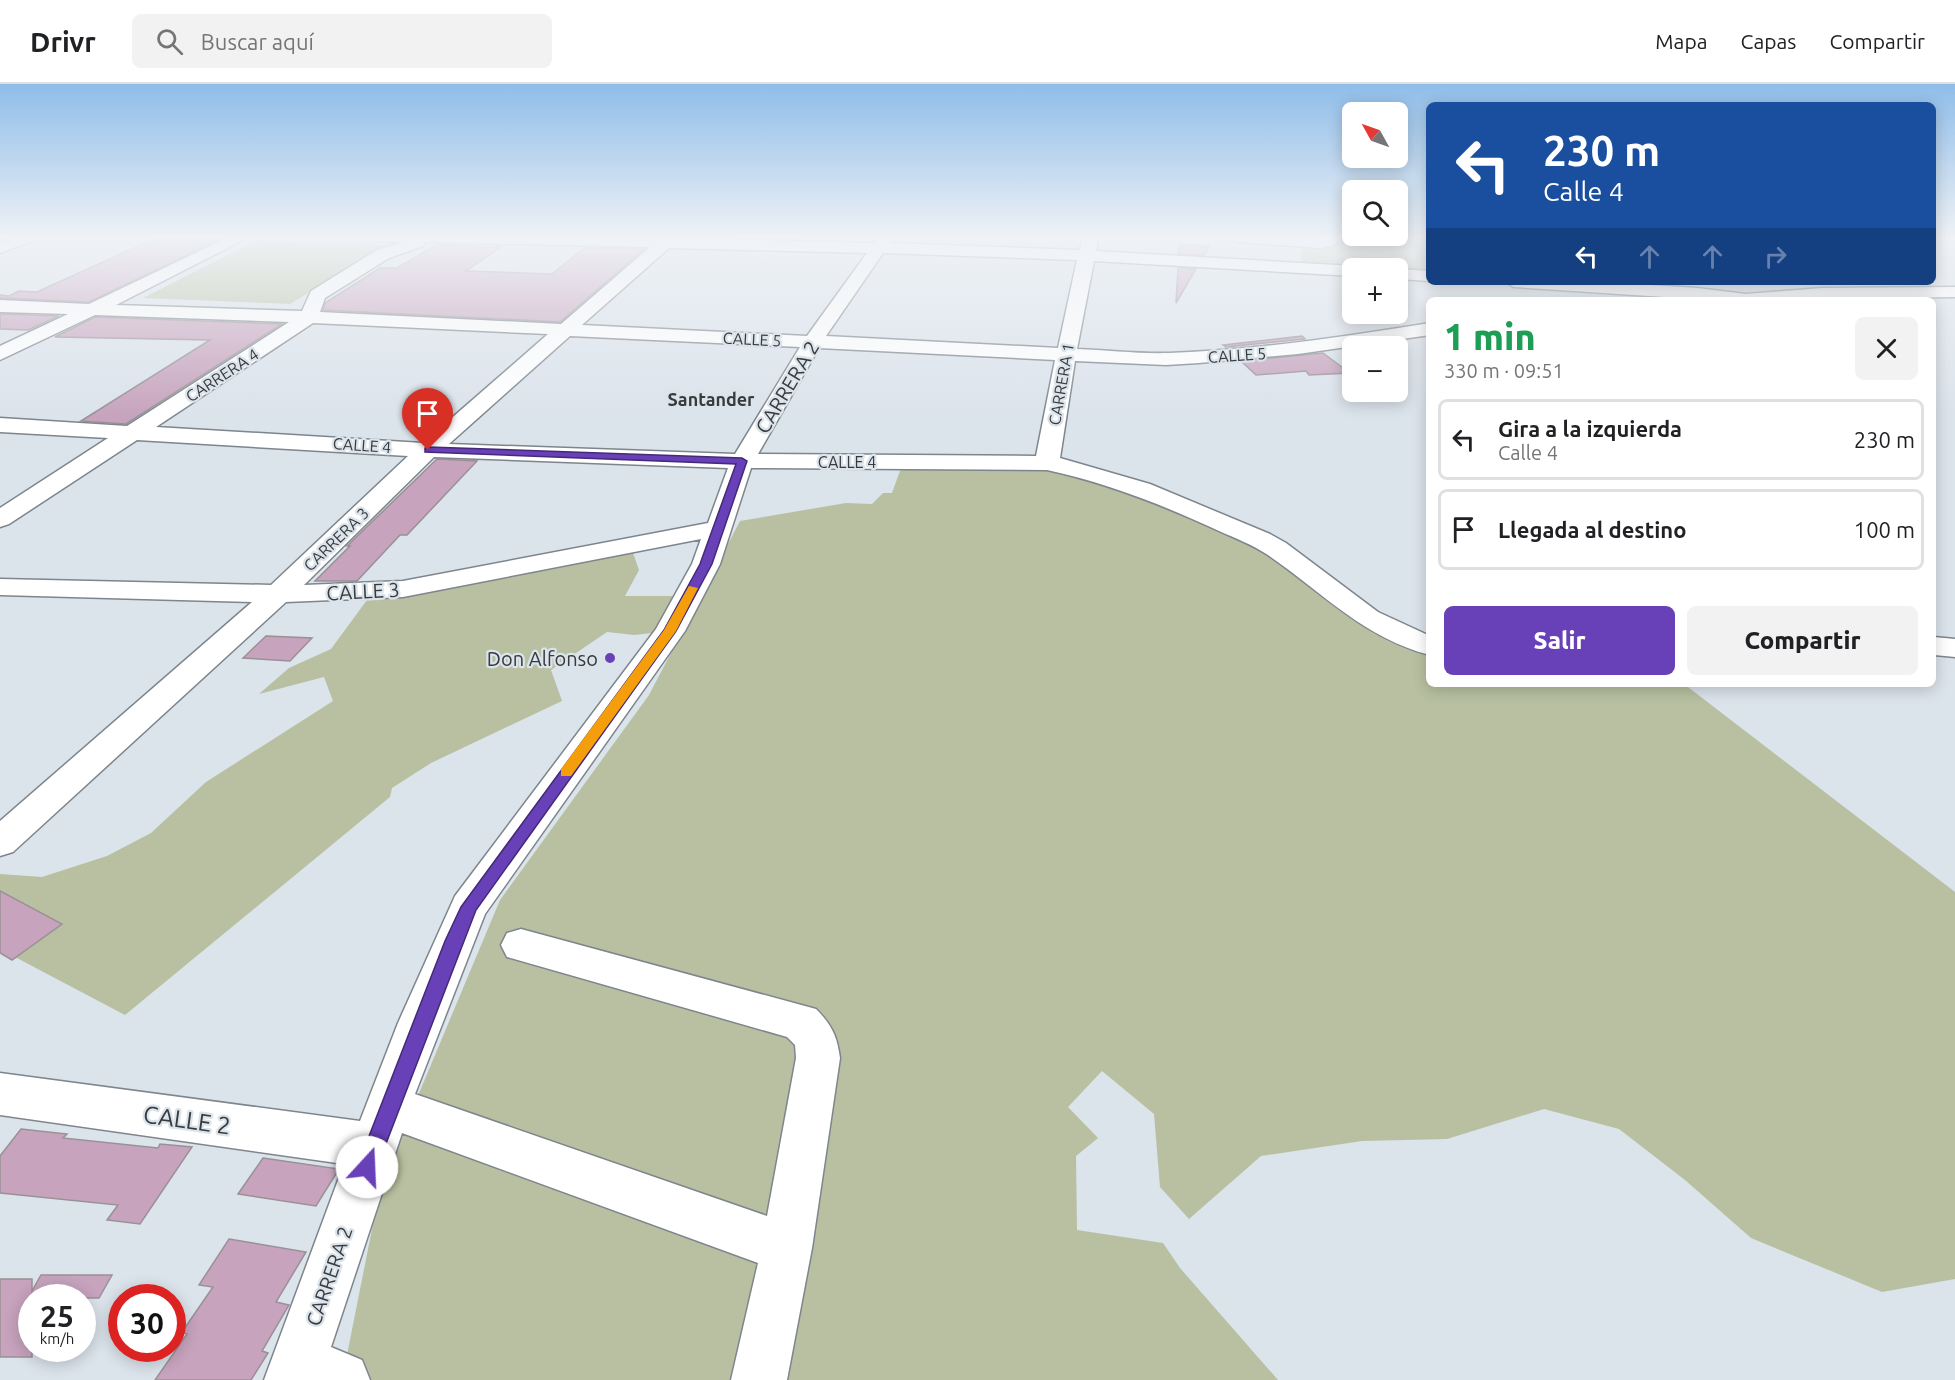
<!DOCTYPE html>
<html lang="es">
<head>
<meta charset="utf-8">
<style>
	body { margin:0; font-family:Ubuntu,sans-serif; background:#f2f2f2; color:#202124; height:100vh; display:flex; flex-direction:column; font-size:22px; white-space:nowrap }
	* { box-sizing:border-box; margin:0 }
	p { font-size:20px; color:#757577 }
	.icon { flex:none; width:33px; height:33px; fill:none; stroke:currentColor; stroke-width:2; stroke-linecap:round; stroke-linejoin:round }
	.map { position:relative; flex:1; overflow:hidden }
	.sheet { position:absolute; left:1426px; top:213px; width:510px; height:390px; display:flex; flex-direction:column; background:#fff; border-radius:9px; box-shadow:0 3px 15px #0003 }
	.sheet>* { flex:none }
	.guide { position:absolute; left:1426px; top:18px; width:510px; height:183px; border-radius:9px; box-shadow:0 3px 15px #0003; background:#1a4fa0; color:#fff; overflow:hidden }
	.needle { width:39px; rotate:310deg }
	.fabs { position:absolute; left:1342px; top:18px; display:grid; gap:12px }
	.fabs a { display:grid; place-items:center; width:66px; height:66px; border-radius:9px; background:#fff; box-shadow:0 3px 15px #0003; font-size:30px }
	.speed { position:absolute; left:18px; top:1200px; display:flex; gap:12px; font-size:30px; font-weight:700; text-align:center }
	.speed>* { display:grid; place-content:center; width:78px; height:78px; border-radius:50%; background:#fff; box-shadow:0 3px 15px #0003; line-height:1 }
	.speed small { font-size:15px; font-weight:400 }
	.speed .limit { border:9px solid #d22; background:#fff; color:#111 }
	.pin { position:absolute; display:grid; place-items:center; width:51px; height:51px; color:#fff; margin:-62px -26px; border-radius:50% 50% 50% 0; rotate:-45deg; box-shadow:0 0 6px #0007 }
	.pin .icon { rotate:45deg }
	.me { position:absolute; width:66px; margin:-33px; rotate:20deg; stroke-linejoin:round; filter:drop-shadow(0 0 4px #0008) }
	.turn { display:flex; align-items:center; gap:21px; height:126px; padding:0 18px; font-size:27px }
	.turn .icon { width:78px; height:78px; stroke-width:2.5 }
	.turn b { display:block; font-size:42px; line-height:51px }
	.lanes { display:flex; align-items:center; height:57px; padding:0 18px; background:#0003; justify-content:center; gap:30px; direction:ltr }
	.lanes .off { opacity:.35 }
	.round { display:grid; place-items:center; flex:none; width:63px; height:63px; border-radius:9px; background:#f2f2f2 }
	.headline { display:flex; align-items:center; justify-content:space-between; height:102px; padding:0 18px }
	h1 { font-size:36px; font-weight:800; line-height:45px; color:#1e9e55 }
	.primary-button { display:flex; gap:12px; margin-top:auto; padding:12px 18px }
	.primary-button a { flex:1; height:69px; border-radius:9px; background:#6840b8; color:#fff; font-size:24px; font-weight:800; line-height:69px; text-align:center }
	.primary-button a+a { background:#f2f2f2; color:#202124 }
	ul { padding:0; list-style:none }
	li { display:flex; align-items:center; gap:18px; height:81px; margin:0 12px 9px; padding:0 6px; border:3px solid #e0e0e0; border-radius:9px }
	li div { flex:1 }
	li b { display:block; font-size:22px }
	li em { font-style:normal }
	header { display:flex; align-items:center; gap:36px; box-sizing:border-box; height:84px; padding:0 30px; background:#fff; border-bottom:2px solid #e0e0e0 }
	header strong { font-size:28px }
	nav { display:flex; gap:33px; margin-inline-start:auto; font-size:21px }
	.search { width:420px; height:54px; background:#f2f2f2; display:flex; align-items:center; gap:15px; box-sizing:border-box; padding:0 21px; border-radius:9px; color:#757577; font-size:22px }
	.map>svg:first-child { display:block }
	.green { fill:#b8c0a1 }
	.building { fill:#c7a3bd; stroke:#9a9197; stroke-width:1.5 }
	.lines { fill:none; stroke-linecap:round; stroke-linejoin:round }
	.minor-casing { stroke:#7e858c; stroke-width:3 }
	.minor { fill:#fff; fill-rule:evenodd }
	.route { fill:#6840b8; stroke:#442a78; stroke-width:1.5 }
	.slow { fill:#f59e0b }
	.poi-dot { fill:#6840b8; stroke:#dbe3eb; stroke-width:2 }
	.labels { text-anchor:middle; dominant-baseline:central; stroke-width:4.5; stroke-linejoin:round; paint-order:stroke }
	.far-street-label { font-size:16px; fill:#383b3e; stroke:#dbe3eb }
	.far-neighbourhood-label { font-size:18px; font-weight:bold; fill:#383b3e; stroke:#dbe3eb }
	.street-label { font-size:20px; fill:#383b3e; stroke:#dbe3eb }
	.poi-label { font-size:20px; fill:#383b3e; stroke:#dbe3eb; text-anchor:end }
	.near-street-label { font-size:24px; fill:#383b3e; stroke:#dbe3eb }
</style>
</head>
<body>
<header>
<strong>Drivr</strong>
<div class="search"><svg class="icon" aria-label="search" viewBox="0 0 24 24"><circle cx="10" cy="10" r="6"/><path d="M15 15l6 6"/></svg>Buscar aquí</div>
<nav><a>Mapa</a><a>Capas</a><a>Compartir</a></nav>
</header>
<div class="map">
<svg width="1955" height="1296" viewBox="0 0 1955 1296">
	<rect width="100%" height="100%" fill="#dbe3eb"/>
	<g class="green">
		<path d="M1305,152H1429V189L1300,179Z"/>
		<path d="M255,157L387,161L290,220L143,214Z"/>
		<path d="M1036,383L1073,387L1247,453L1429,562L1430,600H1684L1955,808V1195L1882,1208L1751,1154L1685,1096L1619,1045L1544,1025L1447,1055L1362,1057L1261,1072L1189,1135L1160,1103L1154,1030L1102,987L1068,1023L1098,1054L1076,1072L1077,1146L1163,1159L1180,1184L1278,1296H342L381,1100L500,816L649,611L740,437L846,419L872,420L883,409H892L901,384Z"/>
		<path d="M632,466L639,486L625,512H680L661,548L634,551L607,548L551,586L562,617L431,679L392,704L390,713L125,931L15,873L62,840L0,807V790L42,793L107,772L151,749L206,698L333,617L324,593L259,610L289,584L331,565L367,516L431,507Z"/>
	</g>
	<g class="building">
		<path d="M160,152H227L89,218L0,214V211L9,212L19,207L37,208Z"/>
		<path d="M436,161L501,163L466,187L552,190L584,164L644,165L560,238L323,226L325,219L380,184H397Z"/>
		<path d="M1179,161L1210,162L1204,171L1178,170Z"/>
		<path d="M1178,184L1196,185L1176,219Z"/>
		<path d="M0,230L59,232L28,246L0,245Z"/>
		<path d="M95,233L282,240L126,340L81,337L210,256L55,253Z"/>
		<path d="M1302,252L1305,255L1226,263L1223,261Z"/>
		<path d="M1323,269L1350,289L1309,291L1306,287L1256,291L1241,277Z"/>
		<path d="M437,375L477,377L407,451H400L357,497H315L350,462H347Z"/>
		<path d="M266,552L312,554L290,577L243,574Z"/>
		<path d="M0,807L62,840L12,876L0,869Z"/>
		<path d="M21,1045L67,1050L63,1054L158,1064L160,1060L192,1063L140,1140L107,1136L118,1121L0,1109V1072Z"/>
		<path d="M263,1074L339,1085L316,1122L238,1110Z"/>
		<path d="M229,1155L306,1168L276,1218L289,1221L262,1267L268,1269L251,1296H155L187,1250L182,1248L213,1203L199,1201Z"/>
		<path d="M41,1191H112L99,1214H32V1273H0V1195H32V1207Z"/>
	</g>
	<g class="lines">
		<g class="minor-casing">
			<g id="minor">
				<path d="M17,152H39L37,155L0,169V158Z"/>
				<path d="M231,152H251L116,221L302,227L311,207L377,166L405,158L371,157L363,152H678V154L874,159L879,152H895L890,159L1080,166L1083,152H1099L1096,167L1353,182L1360,184H1353V192L1094,177L1077,265C1108,266 1139,270 1169,269C1256,266 1343,253 1430,239V251L1298,270L1199,279L1166,281L1075,277L1060,374L1150,400L1270,450L1286,459L1378,528L1430,552V571C1364,554 1322,508 1268,471C1253,461 1235,454 1219,447C1163,421 1107,399 1047,386L751,384L720,480L685,547L485,830L415,1010L767,1132L796,974L795,961L787,953L507,873L501,861L507,849L521,845L816,925C832,941 837,952 840,974L812,1164L787,1296H731L758,1179L402,1049L331,1263L362,1276L370,1296H264L344,1080L0,1031V989L360,1037L398,939L455,812L656,545L692,480L701,455L403,513L286,518L13,768L0,772V737L252,518L0,511V495L271,501L408,372L137,356L9,440L0,443V424L108,354L0,348V334L127,342L289,238L95,231L0,276V262L68,230L0,228V216L89,220ZM424,158L650,163L561,240L320,228L325,214L389,174L423,162ZM669,164L867,169L807,252L582,241ZM883,169L1077,176L1058,264L826,252ZM313,239L548,250L423,359L156,343ZM570,252L800,263L735,370L449,360ZM819,264L1055,276L1036,372L758,370ZM434,373L728,384L708,439L403,497L304,501Z"/>
				<path d="M1231,152L1321,154L1324,152H1340L1335,161L1321,164L1238,158L1232,156Z"/>
				<path d="M1398,185L1430,187V197L1398,195Z"/>
				<path d="M1505,198H1602L1697,204L1746,210L1822,204L1955,203V213L1710,216L1514,203Z"/>
				<path d="M1934,553L1955,555V573L1934,571Z"/>
			</g>
		</g>
		<use href="#minor" class="minor"/>
	</g>
	<linearGradient id="sky" x2="0" y2="1"><stop stop-color="#8fbde9"/><stop offset="0.46" stop-color="#eff2f6"/><stop offset="1" stop-color="#eff2f6" stop-opacity="0"/></linearGradient>
	<rect width="1955" height="333" fill="url(#sky)"/>
	<path class="route" d="M428,363L742,374L747,377L712,480L676,547L476,826L377,1083L374,1090L367,1093L360,1090L357,1083L445,857L461,823L664,546L700,480L736,380L425,368V364Z"/>
	<path class="slow" d="M689,502L698,504L676,547L571,692H561V685L664,546Z"/>
	<circle class="poi-dot" cx="610" cy="574" r="6"/>
	<g class="labels">
		<g class="far-street-label">
			<text transform="translate(752 255) rotate(3)">CALLE 5</text>
			<text transform="translate(1237 271) rotate(-4)">CALLE 5</text>
			<text transform="translate(222 291) rotate(-33)">CARRERA 4</text>
			<text transform="translate(1061 300) rotate(-80)">CARRERA 1</text>
			<text transform="translate(362 361) rotate(4)">CALLE 4</text>
			<text x="847" y="378">CALLE 4</text>
			<text transform="translate(336 455) rotate(-44)">CARRERA 3</text>
		</g>
		<g class="far-neighbourhood-label">
			<text x="711" y="315">Santander</text>
		</g>
		<g class="street-label">
			<text transform="translate(787 303) rotate(-59)">CARRERA 2</text>
			<text transform="translate(363 507) rotate(-3)">CALLE 3</text>
			<text transform="translate(329 1192) rotate(-71)">CARRERA 2</text>
		</g>
		<g class="poi-label">
			<text x="598" y="574">Don Alfonso</text>
		</g>
		<g class="near-street-label">
			<text transform="translate(187 1036) rotate(8)">CALLE 2</text>
		</g>
	</g>
</svg>
<div class="fabs">
<a><svg class="needle" viewBox="-14 -14 28 28"><path d="M0-13l5 13h-10z" fill="#e53935"/><path d="M0 13l5-13h-10z" fill="#757577"/></svg></a>
<a><svg class="icon" aria-label="search" viewBox="0 0 24 24"><circle cx="10" cy="10" r="6"/><path d="M15 15l6 6"/></svg></a>
<a>+</a>
<a>−</a>
</div>
<div class="speed"><div>25<small>km/h</small></div><div class="limit">30</div></div>
<div class="pin" style="left:428px;top:366px;background:#d93025"><svg class="icon" aria-label="arrive" viewBox="0 0 24 24"><path d="M6 21V4h12l-3 4 3 4H6"/></svg></div>
<svg class="me" style="left:367px;top:1083px" viewBox="-20 -20 40 40"><circle r="19" fill="#fff"/><path d="M0-13L10 11 0 6-10 11z" fill="#6840b8"/></svg>
<div class="guide">
<div class="turn"><svg class="icon" aria-label="left" viewBox="0 0 24 24"><path d="M17 20v-9H6M10 6l-5 5 5 5"/></svg><div><b>230 m</b>Calle 4</div></div>
<div class="lanes"><svg class="icon" aria-label="left" viewBox="0 0 24 24"><path d="M17 20v-9H6M10 6l-5 5 5 5"/></svg><svg class="icon off" aria-label="ahead" viewBox="0 0 24 24"><path d="M12 20V5M6 11l6-6 6 6"/></svg><svg class="icon off" aria-label="ahead" viewBox="0 0 24 24"><path d="M12 20V5M6 11l6-6 6 6"/></svg><svg class="icon off" aria-label="right" viewBox="0 0 24 24"><path d="M7 20v-9h11M14 6l5 5-5 5"/></svg></div>
</div>
<section class="sheet">
<div class="headline"><div><h1>1 min</h1><p>330 m · 09:51</p></div><a class="round"><svg class="icon" aria-label="close" viewBox="0 0 24 24"><path d="M6 6l12 12M18 6L6 18"/></svg></a></div>
<ul>
<li><svg class="icon" aria-label="left" viewBox="0 0 24 24"><path d="M17 20v-9H6M10 6l-5 5 5 5"/></svg><div><b>Gira a la izquierda</b><p>Calle 4</p></div><em>230 m</em></li>
<li><svg class="icon" aria-label="arrive" viewBox="0 0 24 24"><path d="M6 21V4h12l-3 4 3 4H6"/></svg><div><b>Llegada al destino</b></div><em>100 m</em></li>
</ul>
<div class="primary-button"><a>Salir</a><a>Compartir</a></div>
</section>
</div>
</body>
</html>
